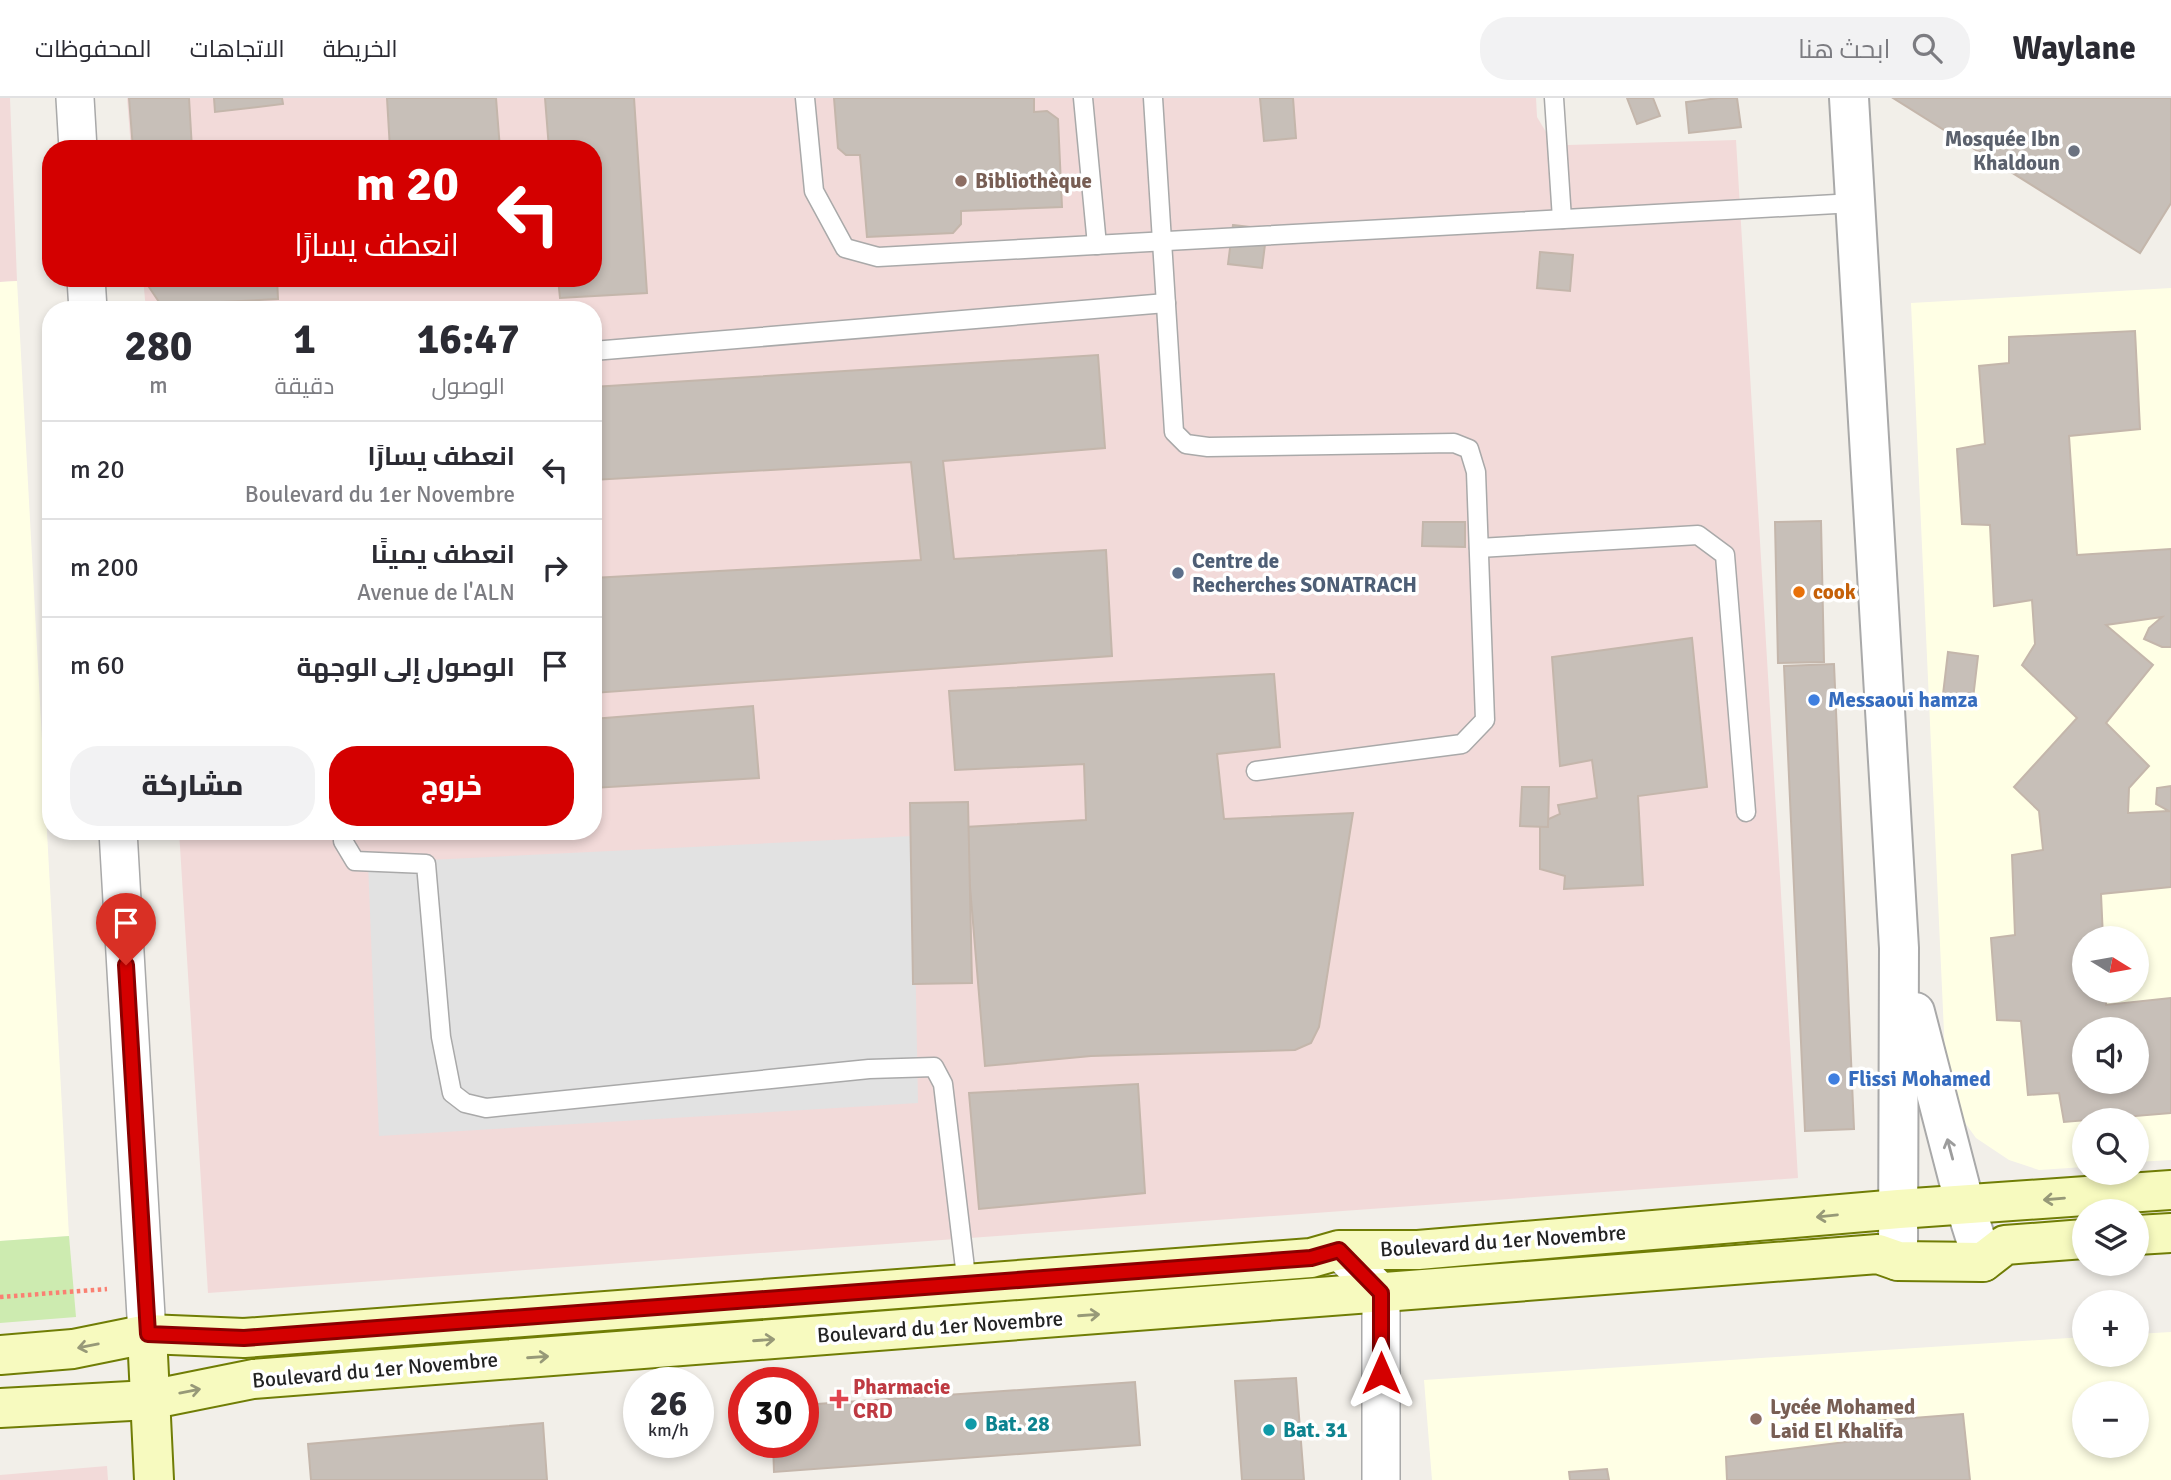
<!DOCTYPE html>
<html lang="ar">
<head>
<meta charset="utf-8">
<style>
	body { margin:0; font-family:Signika,Cairo,sans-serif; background:#f2f2f3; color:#2b2b33; direction:rtl; height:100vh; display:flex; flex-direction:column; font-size:26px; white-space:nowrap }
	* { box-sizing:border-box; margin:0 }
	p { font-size:23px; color:#7c7c81 }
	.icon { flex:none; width:38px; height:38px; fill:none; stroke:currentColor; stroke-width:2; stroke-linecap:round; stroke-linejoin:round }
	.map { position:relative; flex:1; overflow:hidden; direction:ltr }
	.details { position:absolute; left:42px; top:203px; width:560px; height:539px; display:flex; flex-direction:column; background:#fff; border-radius:28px; box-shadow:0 4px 10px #0003; direction:rtl }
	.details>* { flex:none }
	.banner { position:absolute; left:42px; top:42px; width:560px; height:147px; border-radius:28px; box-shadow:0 4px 10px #0003; direction:rtl; background:#d40000; color:#fff; overflow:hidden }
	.needle { width:46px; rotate:101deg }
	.fabs { position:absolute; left:2072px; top:828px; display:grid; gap:14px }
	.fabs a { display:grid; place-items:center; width:77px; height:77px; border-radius:50%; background:#fff; box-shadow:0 4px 10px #0003; font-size:35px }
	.speed { position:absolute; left:623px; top:1269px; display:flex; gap:14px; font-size:35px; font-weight:700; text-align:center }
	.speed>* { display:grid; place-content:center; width:91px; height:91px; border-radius:50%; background:#fff; box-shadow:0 4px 10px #0003; line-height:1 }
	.speed small { font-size:18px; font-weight:400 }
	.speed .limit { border:10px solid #d22; background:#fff; color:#111 }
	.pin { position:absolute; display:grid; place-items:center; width:60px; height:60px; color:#fff; margin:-72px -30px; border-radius:50% 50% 50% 0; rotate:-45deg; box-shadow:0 0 7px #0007 }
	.pin .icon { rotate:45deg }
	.me { position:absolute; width:77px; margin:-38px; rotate:0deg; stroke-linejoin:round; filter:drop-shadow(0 0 5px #0008) }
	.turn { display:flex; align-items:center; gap:24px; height:147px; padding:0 28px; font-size:32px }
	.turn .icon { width:91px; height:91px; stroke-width:2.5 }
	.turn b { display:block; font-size:49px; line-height:60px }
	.eta { display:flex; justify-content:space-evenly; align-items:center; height:119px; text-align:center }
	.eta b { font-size:42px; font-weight:800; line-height:49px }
	.action { display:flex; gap:14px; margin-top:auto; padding:14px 28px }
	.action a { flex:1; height:80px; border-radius:28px; background:#d40000; color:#fff; font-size:28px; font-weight:800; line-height:80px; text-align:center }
	.action a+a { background:#f2f2f3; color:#2b2b33 }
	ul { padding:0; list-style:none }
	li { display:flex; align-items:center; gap:21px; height:98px; padding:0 28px; border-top:2px solid #e1e1e2 }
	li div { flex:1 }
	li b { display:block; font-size:26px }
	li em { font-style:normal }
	header { display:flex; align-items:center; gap:42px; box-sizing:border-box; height:98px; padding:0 35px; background:#fff; border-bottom:2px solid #e1e1e2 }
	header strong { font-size:33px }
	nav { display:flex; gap:38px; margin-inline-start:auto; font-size:24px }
	.search { width:490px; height:63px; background:#f2f2f3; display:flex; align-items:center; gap:18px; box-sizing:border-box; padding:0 24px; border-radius:28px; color:#7c7c81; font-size:26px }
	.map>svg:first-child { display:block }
	.commercial { fill:#f2dad9 }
	.education { fill:#ffffe5; fill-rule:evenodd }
	.grass { fill:#cdebb0 }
	.parking { fill:#e2e2e2 }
	.building { fill:#c7bfb8; stroke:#c4b6ab; stroke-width:2; fill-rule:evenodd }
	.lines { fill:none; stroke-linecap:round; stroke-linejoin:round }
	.service-casing { stroke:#a9a9a9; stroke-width:21 }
	.minor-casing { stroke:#a9a9a9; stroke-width:40 }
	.tertiary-casing { stroke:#a9a9a9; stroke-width:42 }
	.secondary-casing { stroke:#707d05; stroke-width:42 }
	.path { stroke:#fa8072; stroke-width:4.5; stroke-dasharray:3.5 3.5; stroke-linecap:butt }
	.service { stroke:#fff; stroke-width:18 }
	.minor { stroke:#fff; stroke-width:37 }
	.tertiary { stroke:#fff; stroke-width:38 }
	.secondary { stroke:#f7fabf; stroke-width:38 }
	.oneway { stroke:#9c9c9c }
	.oneway2 { stroke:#979978 }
	.route-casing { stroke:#8a0000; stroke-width:18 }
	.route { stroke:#d40000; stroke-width:12 }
	.worship-dot { fill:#6b7280; stroke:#fff; stroke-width:2.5 }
	.education-dot { fill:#8d6e63; stroke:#fff; stroke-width:2.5 }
	.service-dot { fill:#5c6f8a; stroke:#fff; stroke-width:2.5 }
	.food-dot { fill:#e8710a; stroke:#fff; stroke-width:2.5 }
	.shop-dot { fill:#3f7fe0; stroke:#fff; stroke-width:2.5 }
	.health-dot { fill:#e0444e; stroke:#fff; stroke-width:2.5 }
	.culture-dot { fill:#0f9aa8; stroke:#fff; stroke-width:2.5 }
	.labels { text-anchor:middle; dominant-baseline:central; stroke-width:7; stroke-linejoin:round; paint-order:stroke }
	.worship-label { font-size:21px; font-weight:bold; fill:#5b616d; stroke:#fff; text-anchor:end }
	.education-label { font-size:21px; font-weight:bold; fill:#785e54; stroke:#fff; text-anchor:start }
	.service-label { font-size:21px; font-weight:bold; fill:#4e5e75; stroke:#fff; text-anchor:start }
	.food-label { font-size:21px; font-weight:bold; fill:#c56008; stroke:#fff; text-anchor:start }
	.shop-label { font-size:21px; font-weight:bold; fill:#366cbe; stroke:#fff; text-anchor:start }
	.street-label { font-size:21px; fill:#222; stroke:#fff }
	.health-label { font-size:21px; font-weight:bold; fill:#be3a42; stroke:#fff; text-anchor:start }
	.culture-label { font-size:21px; font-weight:bold; fill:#0d838f; stroke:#fff; text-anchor:start }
</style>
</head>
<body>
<header>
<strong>Waylane</strong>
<div class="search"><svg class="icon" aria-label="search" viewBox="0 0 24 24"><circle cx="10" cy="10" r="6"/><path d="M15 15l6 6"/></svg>ابحث هنا</div>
<nav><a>الخريطة</a><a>الاتجاهات</a><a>المحفوظات</a></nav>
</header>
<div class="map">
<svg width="2171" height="1382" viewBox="0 0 2171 1382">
	<rect width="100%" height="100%" fill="#f2efe9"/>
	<g class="commercial">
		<path d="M0,0H10L17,183L0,184Z"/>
		<path d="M127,0H1536L1537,19L1549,39L1568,47L1736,42L1798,1080L208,1195L179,733H593V212H146L143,180H593V51H131Z"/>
		<path d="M107,1368L108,1382H0V1377Z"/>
	</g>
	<g class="education">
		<path d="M17,183L69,1138L0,1143V184Z"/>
		<path d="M2171,190V1062L2137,1064V1022H2084V1069L2039,1072L2009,1062L1976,1040L1958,1015L1946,979L1911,205ZM2084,840H2137V892H2084ZM2084,931H2137V984H2084Z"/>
		<path d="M2171,1234V1382H1432L1424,1282L2084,1239V1256H2137V1236ZM2084,1295H2137V1348H2084Z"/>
	</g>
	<path class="grass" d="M69,1138L76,1219L0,1225V1143Z"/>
	<path class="parking" d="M913,738L918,1005L379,1038L368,765Z"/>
	<g class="building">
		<path d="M129,0H189L192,51H133Z"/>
		<path d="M214,0H282L283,6L215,14Z"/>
		<path d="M387,0H496L500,51H390Z"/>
		<path d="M545,0H634L647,195L560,200L558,180H593V51H549Z"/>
		<path d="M834,0H1034V14L1047,13L1058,21L1062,109L961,113V126L953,135L867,139L860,57H846L838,50Z"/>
		<path d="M1260,0H1293L1296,40L1264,43Z"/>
		<path d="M1627,0H1653L1660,18L1637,26Z"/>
		<path d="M1718,0H1737L1741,29L1689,35L1686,4Z"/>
		<path d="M1893,0H2171V105L2140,155Z"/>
		<path d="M1233,127L1267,131L1262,170L1228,166Z"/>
		<path d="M1540,154L1573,157L1570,193L1537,190Z"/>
		<path d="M143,180H277L278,201L161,207Z"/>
		<path d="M400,180H435L400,183Z"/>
		<path d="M2135,233L2140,331L2069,338L2077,457L2171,451V549H2162L2144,541L2149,530L2162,519L2106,527L2153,567L2106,625L2149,668L2129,690L2128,715L2169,713L2156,706L2157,690L2171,688V789L2101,796L2103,840H2084V892H2106V907L2171,900V1015L2064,1024L2059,995L2028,997L2021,923L1997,922L1991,840L2015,837L2012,757L2043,752L2039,713L2014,689L2077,620L2022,567L2035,546L2032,502L1994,508L1990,427L1962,426L1957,351L1985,346L1979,268L2009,265V239ZM2084,931H2137V984H2084Z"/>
		<path d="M1098,257L1105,350L943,363L954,461L1106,452L1112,558L593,595V480L921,462L911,364L593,382V289Z"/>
		<path d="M1821,423L1824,564L1778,565L1775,424Z"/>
		<path d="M1423,424H1465V449L1422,448Z"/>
		<path d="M1692,540L1707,689L1638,698L1643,787L1564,791L1565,778L1540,771V725L1560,716L1558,707L1597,700L1592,662L1560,668L1552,559Z"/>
		<path d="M1948,554L1978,558L1972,609L1942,605Z"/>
		<path d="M1834,566L1854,1031L1805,1033L1784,568Z"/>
		<path d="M1274,576L1280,649L1217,656L1224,721L1353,715L1319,929L1311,945L1295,952L1091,958L985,968L965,729L1086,722L1084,666L955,672L949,593Z"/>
		<path d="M753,608L759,680L593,690V621Z"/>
		<path d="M1522,689H1549L1548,729L1520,728Z"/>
		<path d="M968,704L972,885L913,886L910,705Z"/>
		<path d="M1138,986L1145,1095L979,1111L969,995Z"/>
		<path d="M1296,1280L1304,1382H1242L1235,1283Z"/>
		<path d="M1135,1284L1140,1347L774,1374L773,1344H803V1307Z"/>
		<path d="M1963,1316L1970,1382H1727L1726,1359L1877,1340L1876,1323Z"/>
		<path d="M543,1325L547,1382H311L308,1346Z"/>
		<path d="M1607,1371L1609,1382H1570L1569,1374Z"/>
	</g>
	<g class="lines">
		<g class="service-casing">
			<g id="service">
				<path d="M805,0L814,93L845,150L878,159L1854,105"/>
				<path d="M1083,0L1097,147"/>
				<path d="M1153,0L1174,334L1186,346L1208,349L1454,345L1469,351L1476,374L1485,622L1462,646L1256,673"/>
				<path d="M1554,0L1562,121"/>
				<path d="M593,253L1166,205"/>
				<path d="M1479,450L1698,437L1725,457L1746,714"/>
				<path d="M343,733V743L355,763L426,766L441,939L452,995L465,1005L486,1010L869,971L934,969L943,986L967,1187"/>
			</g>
		</g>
		<g class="minor-casing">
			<g id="minor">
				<path d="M75,0L78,51"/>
				<path d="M86,180L88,212"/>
				<path d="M118,733L147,1236"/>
				<path d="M1339,1152L1381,1195V1382"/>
			</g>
		</g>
		<g class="tertiary-casing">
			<g id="tertiary">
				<path d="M1849,0L1899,850L1898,1163"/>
				<path d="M1915,914L1965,1107L1983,1164"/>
			</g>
		</g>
		<g class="secondary-casing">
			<g id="secondary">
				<path d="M2137,1137L2171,1135"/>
				<path d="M147,1236L154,1382"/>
				<path d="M0,1257L73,1251L147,1236L244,1240L1311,1160L1339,1152H1418L1899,1111L2171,1092"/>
				<path d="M0,1310L149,1302L253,1281L1878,1156L1898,1163L1983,1164L2005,1147L2084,1141"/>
			</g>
		</g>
		<path class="path" d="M0,1199L107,1191"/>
		<use href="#service" class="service"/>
		<use href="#minor" class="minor"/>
		<use href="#tertiary" class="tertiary"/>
		<use href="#secondary" class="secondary"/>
	</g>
	<defs><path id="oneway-shaft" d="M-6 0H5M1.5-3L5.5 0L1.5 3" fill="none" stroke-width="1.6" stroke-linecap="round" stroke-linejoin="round" transform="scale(1.75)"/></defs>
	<use class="oneway" href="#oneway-shaft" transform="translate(1950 1051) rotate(-105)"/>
	<g class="oneway2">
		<use href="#oneway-shaft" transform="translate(2054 1101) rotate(175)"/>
		<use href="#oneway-shaft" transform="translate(1827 1118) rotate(174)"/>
		<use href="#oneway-shaft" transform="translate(1089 1217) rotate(-4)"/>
		<use href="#oneway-shaft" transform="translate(764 1242) rotate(-4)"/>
		<use href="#oneway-shaft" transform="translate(88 1248) rotate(169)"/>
		<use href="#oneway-shaft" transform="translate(538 1259) rotate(-4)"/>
		<use href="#oneway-shaft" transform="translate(190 1293) rotate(-11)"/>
	</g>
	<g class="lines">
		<g class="route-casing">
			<path id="route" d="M126,867L148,1236L244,1240L1311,1160L1339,1152L1381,1195V1275"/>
		</g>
		<use href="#route" class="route"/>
	</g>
	<circle class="worship-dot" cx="2074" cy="53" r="7"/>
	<g class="education-dot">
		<circle cx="961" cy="83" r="7"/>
		<circle cx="1756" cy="1321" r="7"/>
	</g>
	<circle class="service-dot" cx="1178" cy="475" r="7"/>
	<circle class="food-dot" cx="1799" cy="494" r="7"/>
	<g class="shop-dot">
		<circle cx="1814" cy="602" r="7"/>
		<circle cx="1834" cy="981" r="7"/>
	</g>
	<path class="health-dot" d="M835.5 1290.5h7v7h7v7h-7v7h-7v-7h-7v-7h7z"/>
	<g class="culture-dot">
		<circle cx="971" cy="1326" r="7"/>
		<circle cx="1269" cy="1332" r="7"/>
	</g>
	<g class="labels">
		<g class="worship-label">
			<text x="2060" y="41">Mosquée Ibn<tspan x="2060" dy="24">Khaldoun</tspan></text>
		</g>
		<g class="education-label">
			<text x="975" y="83">Bibliothèque</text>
			<text x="1770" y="1309">Lycée Mohamed<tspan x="1770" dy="24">Laid El Khalifa</tspan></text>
		</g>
		<g class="service-label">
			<text x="1192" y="463">Centre de<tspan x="1192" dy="24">Recherches SONATRACH</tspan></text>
		</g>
		<g class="food-label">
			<text x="1813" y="494">cook</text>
		</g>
		<g class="shop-label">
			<text x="1828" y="602">Messaoui hamza</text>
			<text x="1848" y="981">Flissi Mohamed</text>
		</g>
		<g class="street-label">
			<text transform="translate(1503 1143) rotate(-4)">Boulevard du 1er Novembre</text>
			<text transform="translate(940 1229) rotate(-4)">Boulevard du 1er Novembre</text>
			<text transform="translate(375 1272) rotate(-5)">Boulevard du 1er Novembre</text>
		</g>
		<g class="health-label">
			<text x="853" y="1289">Pharmacie<tspan x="853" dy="24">CRD</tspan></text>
		</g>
		<g class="culture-label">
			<text x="985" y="1326">Bat. 28</text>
			<text x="1283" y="1332">Bat. 31</text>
		</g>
	</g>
</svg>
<div class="fabs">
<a><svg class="needle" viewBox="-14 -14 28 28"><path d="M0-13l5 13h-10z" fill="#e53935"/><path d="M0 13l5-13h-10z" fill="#7c7c81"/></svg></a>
<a><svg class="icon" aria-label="sound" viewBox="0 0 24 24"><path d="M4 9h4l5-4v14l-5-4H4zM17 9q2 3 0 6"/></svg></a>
<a><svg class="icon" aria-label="search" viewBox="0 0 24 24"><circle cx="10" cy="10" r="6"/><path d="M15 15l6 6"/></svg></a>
<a><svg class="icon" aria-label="layers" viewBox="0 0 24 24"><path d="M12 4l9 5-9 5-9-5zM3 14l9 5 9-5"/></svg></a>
<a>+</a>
<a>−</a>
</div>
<div class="speed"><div>26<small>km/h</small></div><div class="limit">30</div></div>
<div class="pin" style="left:126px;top:867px;background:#d93025"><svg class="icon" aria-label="arrive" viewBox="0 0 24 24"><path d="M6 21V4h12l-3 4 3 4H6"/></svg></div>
<svg class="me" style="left:1381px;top:1275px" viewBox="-20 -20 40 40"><path d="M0-17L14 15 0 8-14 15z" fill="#d40000" stroke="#fff" stroke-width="4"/></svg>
<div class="banner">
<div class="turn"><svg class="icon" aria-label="left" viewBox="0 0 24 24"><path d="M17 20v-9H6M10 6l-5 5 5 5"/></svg><div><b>20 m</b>انعطف يسارًا</div></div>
</div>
<section class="details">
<div class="eta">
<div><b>16:47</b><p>الوصول</p></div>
<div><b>1</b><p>دقيقة</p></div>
<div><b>280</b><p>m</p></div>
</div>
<ul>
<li><svg class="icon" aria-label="left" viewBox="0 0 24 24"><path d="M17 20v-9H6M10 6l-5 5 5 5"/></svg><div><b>انعطف يسارًا</b><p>Boulevard du 1er Novembre</p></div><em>20 m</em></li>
<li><svg class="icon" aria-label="right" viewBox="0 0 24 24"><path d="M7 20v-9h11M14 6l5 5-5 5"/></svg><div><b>انعطف يمينًا</b><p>Avenue de l'ALN</p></div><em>200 m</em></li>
<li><svg class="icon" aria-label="arrive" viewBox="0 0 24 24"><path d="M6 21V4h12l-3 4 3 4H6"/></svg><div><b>الوصول إلى الوجهة</b></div><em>60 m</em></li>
</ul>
<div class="action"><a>خروج</a><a>مشاركة</a></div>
</section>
</div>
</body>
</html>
